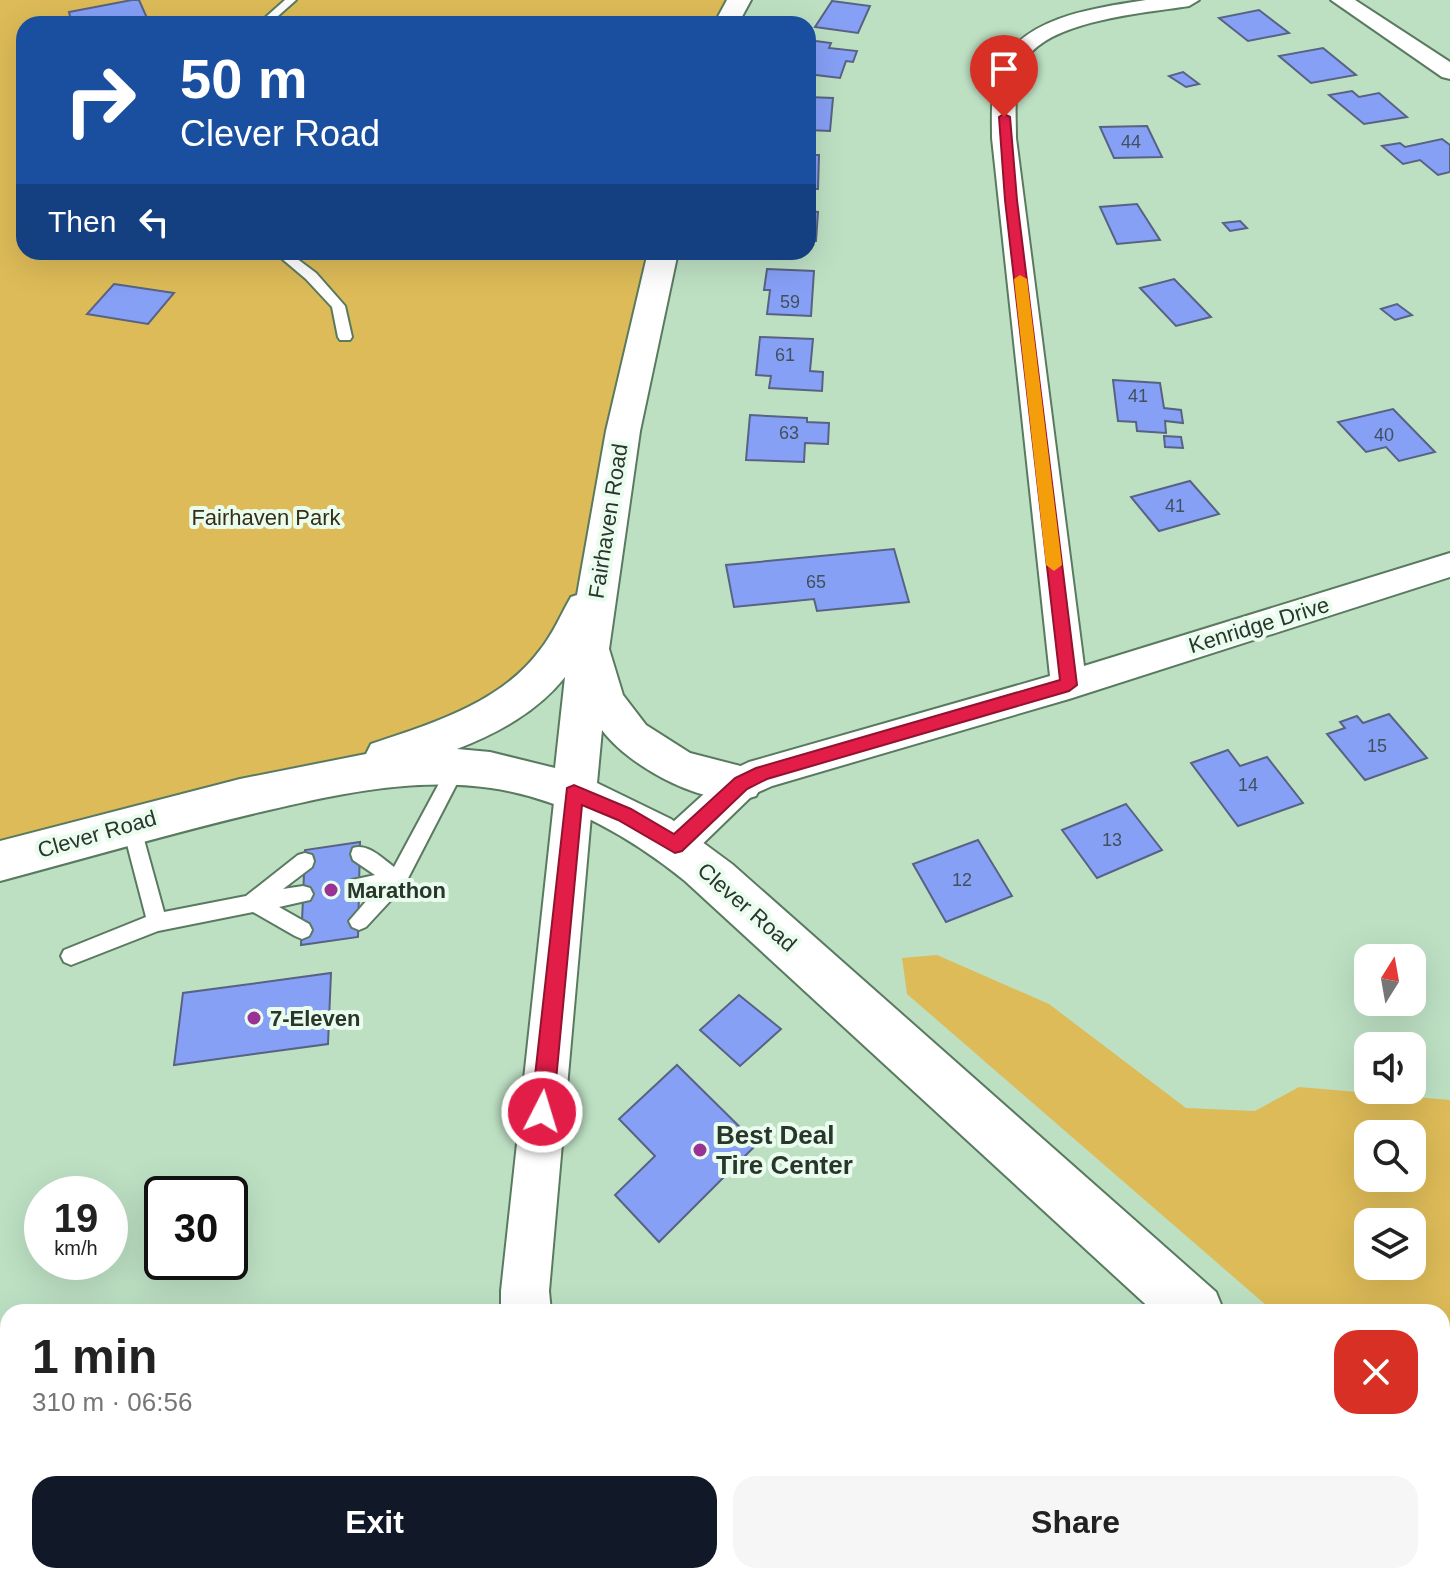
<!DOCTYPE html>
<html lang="en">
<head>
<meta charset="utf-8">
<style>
	body { margin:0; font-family:Arial,sans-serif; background:#f6f6f6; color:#222; height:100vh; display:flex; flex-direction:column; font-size:30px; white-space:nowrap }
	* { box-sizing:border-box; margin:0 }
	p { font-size:26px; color:#767676 }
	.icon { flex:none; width:44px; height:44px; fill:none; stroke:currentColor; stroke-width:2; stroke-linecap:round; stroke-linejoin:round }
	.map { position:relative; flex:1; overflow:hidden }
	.drawer { position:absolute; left:0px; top:1304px; width:1450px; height:280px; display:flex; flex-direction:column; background:#fff; border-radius:24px 24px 0 0; box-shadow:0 8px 32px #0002 }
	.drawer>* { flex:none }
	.top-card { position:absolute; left:16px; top:16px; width:800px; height:244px; border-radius:24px; box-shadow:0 8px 32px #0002; background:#1a4fa0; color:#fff; overflow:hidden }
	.needle { width:52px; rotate:11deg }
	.tools { position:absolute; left:1354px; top:944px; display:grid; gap:16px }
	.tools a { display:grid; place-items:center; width:72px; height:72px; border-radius:16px; background:#fff; box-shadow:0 8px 32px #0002; font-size:40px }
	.speed { position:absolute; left:24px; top:1176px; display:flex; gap:16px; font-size:40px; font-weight:700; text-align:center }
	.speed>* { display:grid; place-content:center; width:104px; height:104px; border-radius:50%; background:#fff; box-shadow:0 8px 32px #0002; line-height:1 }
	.speed small { font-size:20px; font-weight:400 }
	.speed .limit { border:4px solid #111; border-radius:12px; background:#fff; color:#111 }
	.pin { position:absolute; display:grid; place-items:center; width:68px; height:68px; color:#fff; margin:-82px -34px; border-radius:50% 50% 50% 0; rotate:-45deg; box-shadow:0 0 8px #0007 }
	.pin .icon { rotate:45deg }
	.me { position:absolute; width:88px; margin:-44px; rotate:5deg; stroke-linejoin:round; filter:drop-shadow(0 0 6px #0008) }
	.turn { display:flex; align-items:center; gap:28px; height:168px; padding:0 32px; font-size:36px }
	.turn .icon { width:104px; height:104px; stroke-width:2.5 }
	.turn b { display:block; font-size:56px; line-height:68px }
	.then { display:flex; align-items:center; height:76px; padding:0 32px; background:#0003; gap:16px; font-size:30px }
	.round { display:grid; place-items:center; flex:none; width:84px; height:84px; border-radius:24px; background:#f6f6f6 }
	.head { display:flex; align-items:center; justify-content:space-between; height:136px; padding:0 32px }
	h1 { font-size:48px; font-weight:700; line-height:60px }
	.action { display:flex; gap:16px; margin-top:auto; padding:16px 32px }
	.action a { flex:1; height:92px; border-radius:24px; background:#111827; color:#fff; font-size:32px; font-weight:700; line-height:92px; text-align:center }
	.action a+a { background:#f6f6f6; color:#222 }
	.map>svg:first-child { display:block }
	.green { fill:#ddbb58; fill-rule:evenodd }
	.building { fill:#86a0f6; stroke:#586283; stroke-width:2 }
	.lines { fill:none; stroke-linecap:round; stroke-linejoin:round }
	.service-casing { stroke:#5a7a60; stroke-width:4 }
	.minor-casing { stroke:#5a7a60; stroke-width:4 }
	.tertiary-casing { stroke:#5a7a60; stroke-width:4 }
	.service { fill:#fff; fill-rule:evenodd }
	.minor { fill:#fff; fill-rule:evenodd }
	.tertiary { fill:#fff; fill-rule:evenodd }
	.route { fill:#e11d48; stroke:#92132f; stroke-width:2 }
	.slow { fill:#f59e0b }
	.poi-dot { fill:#9a3295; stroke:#eafced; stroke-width:3 }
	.labels { text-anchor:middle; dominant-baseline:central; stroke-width:8; stroke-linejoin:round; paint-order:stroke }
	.number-label { font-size:18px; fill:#40505e }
	.park-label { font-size:22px; fill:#362e17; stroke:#eafced }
	.street-label { font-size:22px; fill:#28362b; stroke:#eafced }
	.poi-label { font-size:22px; font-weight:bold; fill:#28362b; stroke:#eafced; text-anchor:start }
	.near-poi-label { font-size:26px; font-weight:bold; fill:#28362b; stroke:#eafced; text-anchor:start }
</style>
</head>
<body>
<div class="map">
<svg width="1450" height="1584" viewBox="0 0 1450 1584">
	<rect width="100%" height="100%" fill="#bde0c3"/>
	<g class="green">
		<path d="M0,0H739L726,24H24V252H663L613,503L554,663L429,742L0,861Z"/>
		<path d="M937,955L1049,1004L1186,1108L1255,1111L1299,1087L1450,1100V1465L1442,1458V1312H1274L907,994L902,958ZM1412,1134V1178H1368V1134ZM1368,1222H1412V1266H1368Z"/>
	</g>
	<g class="building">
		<path d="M132,0H139L147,18L116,24H72L69,12Z"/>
		<path d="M832,1L870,6L858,33L815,27Z"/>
		<path d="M1259,10L1289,33L1248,41L1219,18Z"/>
		<path d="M808,40L831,43L829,48L857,51L853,62L846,61L840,78L808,74Z"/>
		<path d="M1323,48L1356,75L1311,83L1279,56Z"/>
		<path d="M1183,72L1199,84L1186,87L1169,76Z"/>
		<path d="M1352,91L1359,97L1379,93L1407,117L1364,124L1329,95Z"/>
		<path d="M808,97L833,98L830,131L808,130Z"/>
		<path d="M1147,126L1162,157L1114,158L1100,127Z"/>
		<path d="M1442,139L1450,145V172L1438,175L1420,160L1403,164L1382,146L1400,143L1405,147Z"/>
		<path d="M808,155H819L818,189H808Z"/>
		<path d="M1137,204L1160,240L1117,244L1100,207Z"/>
		<path d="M808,211L818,212L816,241H808Z"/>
		<path d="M1240,221L1247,228L1230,231L1223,223Z"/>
		<path d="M767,269L814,271L811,316L767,314L770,290H764Z"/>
		<path d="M1174,279L1211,317L1176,326L1140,288Z"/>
		<path d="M114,284L174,293L148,324L87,314Z"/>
		<path d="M1397,304L1412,315L1395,320L1381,309Z"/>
		<path d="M760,337L813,339L810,371L823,372L822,391L769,388L771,376L756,375Z"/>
		<path d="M1113,380L1160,383L1164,408L1181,410L1183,423L1165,421L1166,433L1137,431L1136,422L1118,421Z"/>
		<path d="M1393,409L1435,452L1399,461L1386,447L1366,452L1338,422Z"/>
		<path d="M750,415L807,418V422L829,423L828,444L805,443L804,462L746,460Z"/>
		<path d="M1164,436L1181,437L1183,448L1165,447Z"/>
		<path d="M1190,481L1219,514L1159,531L1131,497Z"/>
		<path d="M894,549L909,602L817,611L814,599L734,607L726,565Z"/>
		<path d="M1389,714L1427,758L1365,780L1327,734L1345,728L1340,722L1357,716L1363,723Z"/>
		<path d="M1228,750L1240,766L1267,757L1303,803L1238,826L1191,763Z"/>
		<path d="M1126,804L1162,850L1097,878L1062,830Z"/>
		<path d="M978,840L1012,896L946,922L913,864Z"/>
		<path d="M360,842L358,937L301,945L305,850Z"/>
		<path d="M331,973L328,1044L174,1065L183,993Z"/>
		<path d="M739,995L781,1029L740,1066L700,1030Z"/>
		<path d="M677,1065L757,1144L659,1242L615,1195L655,1156L619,1119Z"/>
	</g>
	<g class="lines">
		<g class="service-casing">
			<g id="service">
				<path d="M285,0H296L269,24H258Z"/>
				<path d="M274,252H288L316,273L345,306L352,337L350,340H340L338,337L332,307L306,279Z"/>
				<path d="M456,761L462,763L465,768L404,886L366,927L359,930L352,927L349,921L374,892L359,894L352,892L350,886L352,880L375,875L353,860L351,854L353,848C368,843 383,859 394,867L450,763Z"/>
				<path d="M131,817L137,819L140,825L164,912L246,896L298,855L305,853L312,855L314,861L312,867L283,889L303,886L310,888L313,894L310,900L279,907L309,924L312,930L309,936L302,939L295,936L253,912L158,931L71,965L64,962L61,956L64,950L146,917L122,825L125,819Z"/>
			</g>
		</g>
		<g class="minor-casing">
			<g id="minor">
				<path d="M1146,0H1199L1189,6C1146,13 1044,20 1023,64C1013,86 1016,115 1016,138L1084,666L1450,553V577L1069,699L772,786L754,794L689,857L675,862L661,857L655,845L661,833L728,772L749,762L1050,676L992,138C992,114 990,85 1001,64C1027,15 1098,8 1146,0Z"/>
				<path d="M1331,0H1355L1450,62V79L1442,77Z"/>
				<path d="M574,777L587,782L593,793L549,1291L551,1312H501V1291L555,793L561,782Z"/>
				<path d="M512,1576H566L567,1584H511Z"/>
			</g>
		</g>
		<g class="tertiary-casing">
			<g id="tertiary">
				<path d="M727,0H751L738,24H714Z"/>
				<path d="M648,252H678L640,431L609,649L623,695L646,725L690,753L756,770L763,783L756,796C711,812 629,767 602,730L597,783L671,819L732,864L1216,1292L1224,1312H1154L685,881C628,835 564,799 491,788C417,777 341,793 269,810C179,831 90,857 0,881V841L240,779L366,754L371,744C431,724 501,703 540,650C553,634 561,614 571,597L577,595L606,431ZM565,677L555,768L490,752L457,749C498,733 537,712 565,677Z"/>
				<path d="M1442,1504L1450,1507V1574L1442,1571Z"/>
			</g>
		</g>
		<use href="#service" class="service"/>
		<use href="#minor" class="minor"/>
		<use href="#tertiary" class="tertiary"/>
	</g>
	<path class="route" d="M1004,114L1010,117L1017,200L1077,685L1069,691L767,779L747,789L682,851L675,853L618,820L582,805L553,1112L550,1120L542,1123L534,1120L531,1112L567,788L574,785L631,809L674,834L735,778L756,768L1060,680L1005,200L999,117Z"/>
	<path class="slow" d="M1020,275L1027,279L1062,565L1054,571L1046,565L1014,279Z"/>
	<g class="poi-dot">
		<circle cx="331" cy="890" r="8"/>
		<circle cx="254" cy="1018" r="8"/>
		<circle cx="700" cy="1150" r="8"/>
	</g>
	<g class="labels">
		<g class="number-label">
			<text x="1131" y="142">44</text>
			<text x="790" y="302">59</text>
			<text x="785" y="355">61</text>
			<text x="1138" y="396">41</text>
			<text x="789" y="433">63</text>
			<text x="1384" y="435">40</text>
			<text x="1175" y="506">41</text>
			<text x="816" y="582">65</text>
			<text x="1377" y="746">15</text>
			<text x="1248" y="785">14</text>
			<text x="1112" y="840">13</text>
			<text x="962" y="880">12</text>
		</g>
		<g class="park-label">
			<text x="266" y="517">Fairhaven Park</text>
		</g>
		<g class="street-label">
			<text transform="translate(608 521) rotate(-81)">Fairhaven Road</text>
			<text transform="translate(1259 625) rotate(-17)">Kenridge Drive</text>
			<text transform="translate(97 834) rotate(-16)">Clever Road</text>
			<text transform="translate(747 907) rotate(41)">Clever Road</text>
		</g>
		<g class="poi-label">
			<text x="347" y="890">Marathon</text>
			<text x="270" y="1018">7-Eleven</text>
		</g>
		<g class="near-poi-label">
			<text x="716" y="1135">Best Deal<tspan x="716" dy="30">Tire Center</tspan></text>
		</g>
	</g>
</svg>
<div class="tools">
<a><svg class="needle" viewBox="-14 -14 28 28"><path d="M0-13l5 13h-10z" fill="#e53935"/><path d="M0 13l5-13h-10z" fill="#767676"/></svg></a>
<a><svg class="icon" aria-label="sound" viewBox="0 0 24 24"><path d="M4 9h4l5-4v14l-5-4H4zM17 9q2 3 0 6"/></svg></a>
<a><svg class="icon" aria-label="search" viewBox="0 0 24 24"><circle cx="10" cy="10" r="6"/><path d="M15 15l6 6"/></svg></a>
<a><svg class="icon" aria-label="layers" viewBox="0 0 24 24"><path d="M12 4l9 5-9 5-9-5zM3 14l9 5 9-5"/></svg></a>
</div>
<div class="speed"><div>19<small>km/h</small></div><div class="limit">30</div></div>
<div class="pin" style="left:1004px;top:117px;background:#d93025"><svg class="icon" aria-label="arrive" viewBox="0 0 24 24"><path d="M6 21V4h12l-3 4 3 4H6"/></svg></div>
<svg class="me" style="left:542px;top:1112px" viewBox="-20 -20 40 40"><circle r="17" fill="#e11d48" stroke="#fff" stroke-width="3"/><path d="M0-11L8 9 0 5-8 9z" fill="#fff"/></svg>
<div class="top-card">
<div class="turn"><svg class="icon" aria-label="right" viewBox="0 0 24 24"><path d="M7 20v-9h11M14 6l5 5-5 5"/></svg><div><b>50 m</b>Clever Road</div></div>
<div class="then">Then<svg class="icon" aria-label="left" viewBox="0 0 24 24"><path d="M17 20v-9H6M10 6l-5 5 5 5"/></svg></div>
</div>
<section class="drawer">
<div class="head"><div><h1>1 min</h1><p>310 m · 06:56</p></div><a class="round" style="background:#d93025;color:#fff"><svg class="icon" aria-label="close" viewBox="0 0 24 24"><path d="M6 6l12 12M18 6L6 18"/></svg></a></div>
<div class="action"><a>Exit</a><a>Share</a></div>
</section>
</div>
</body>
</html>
